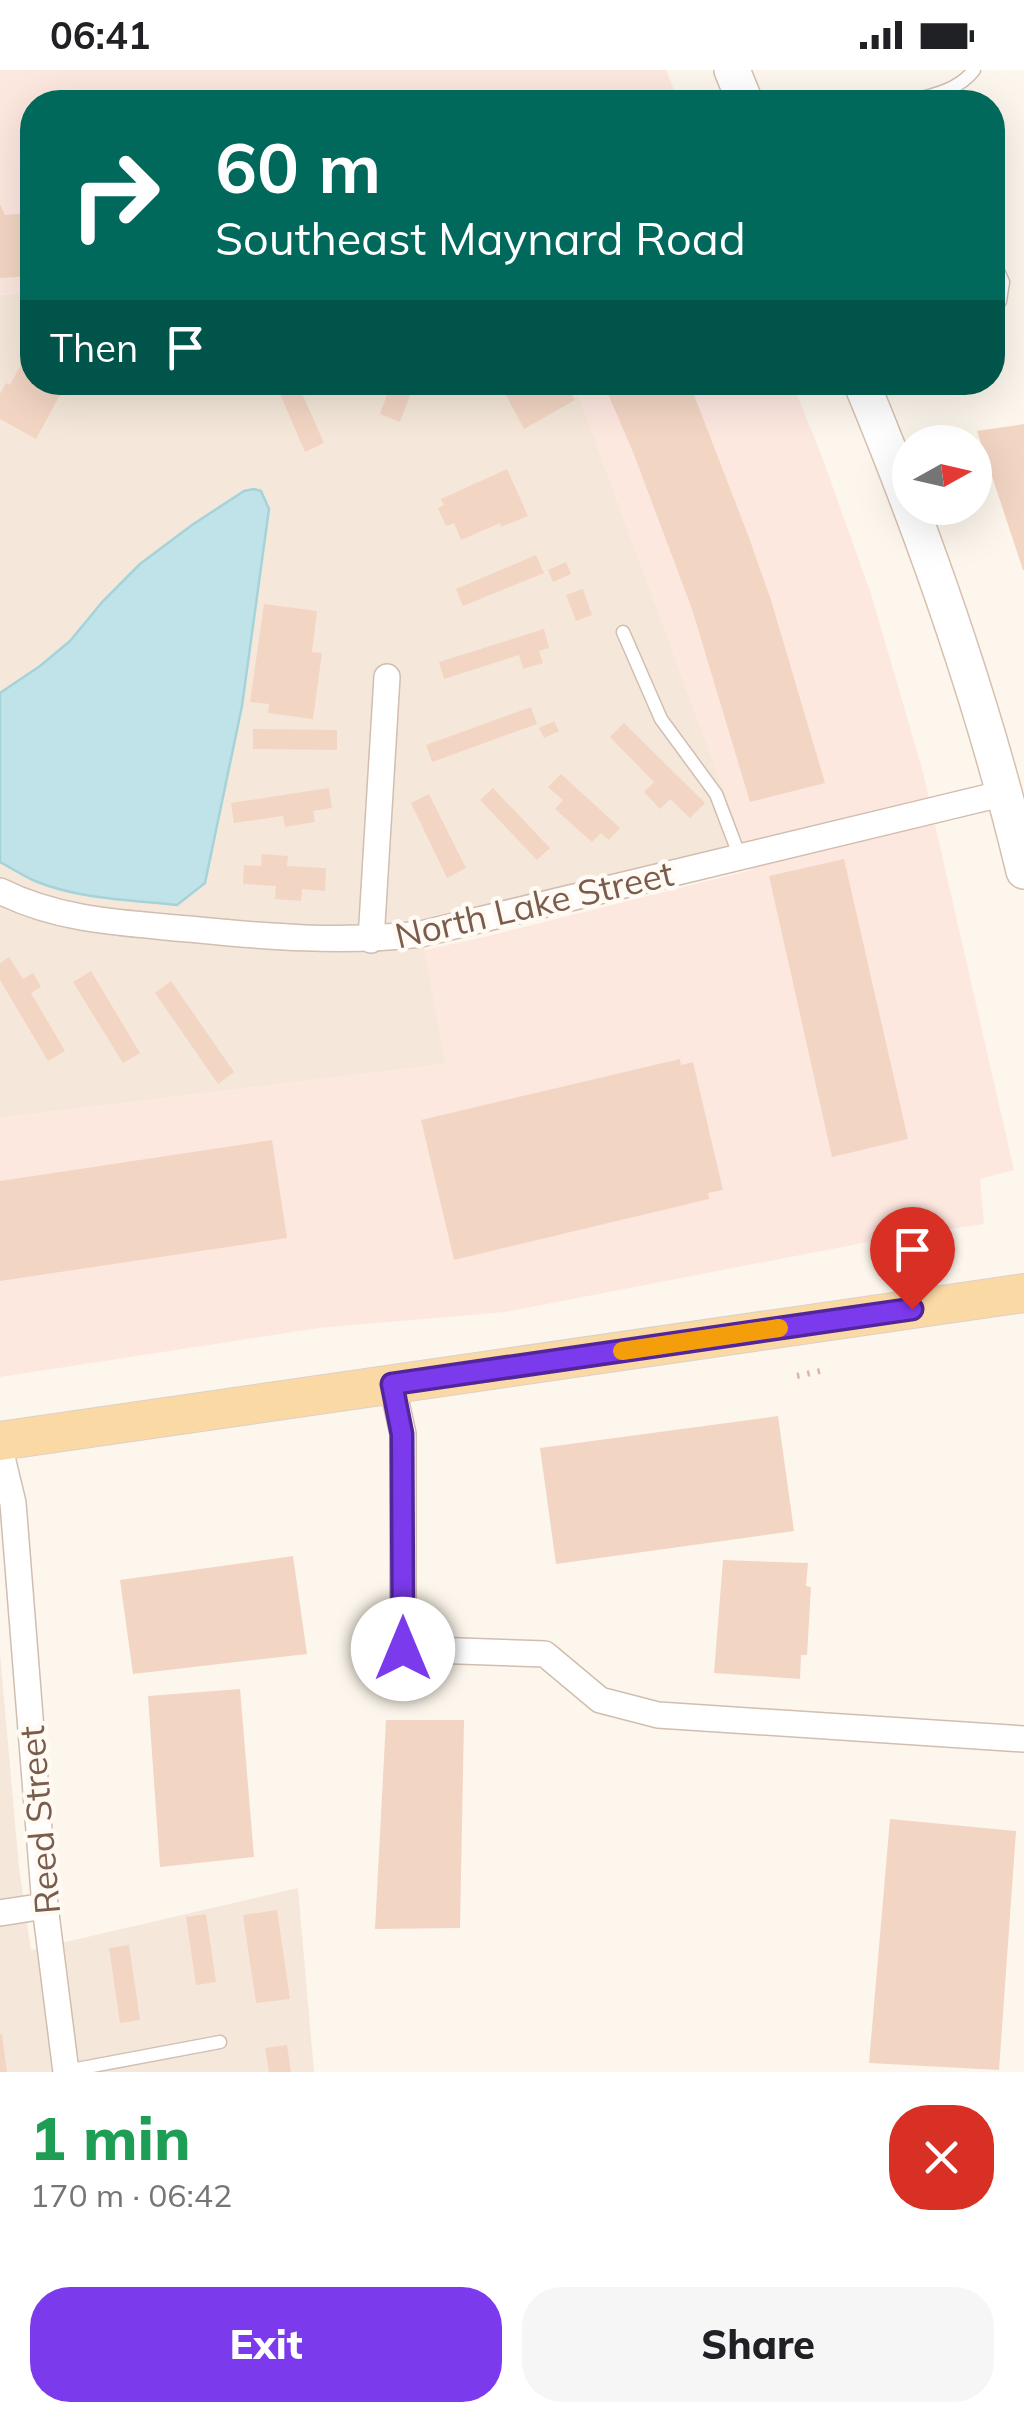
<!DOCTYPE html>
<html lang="en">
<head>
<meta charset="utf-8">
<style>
	body { margin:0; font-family:Mulish,sans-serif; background:#f6f6f6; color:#202124; height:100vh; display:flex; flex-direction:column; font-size:38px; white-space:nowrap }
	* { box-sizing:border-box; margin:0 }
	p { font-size:32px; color:#757577 }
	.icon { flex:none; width:55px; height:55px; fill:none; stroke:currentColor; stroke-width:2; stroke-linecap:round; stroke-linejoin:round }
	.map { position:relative; height:2002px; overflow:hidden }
	.sheet { display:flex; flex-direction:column; background:#fff; flex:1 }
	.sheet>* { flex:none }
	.top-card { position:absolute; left:20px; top:20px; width:985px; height:305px; border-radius:40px; box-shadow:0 10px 40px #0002; background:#00695c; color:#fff; overflow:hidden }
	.needle { width:65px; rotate:82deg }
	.tools { position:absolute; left:892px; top:355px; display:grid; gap:20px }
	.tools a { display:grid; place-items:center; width:100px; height:100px; border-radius:50%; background:#fff; box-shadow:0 10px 40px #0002; font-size:50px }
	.pin { position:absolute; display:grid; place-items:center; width:85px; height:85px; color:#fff; margin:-102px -42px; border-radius:50% 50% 50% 0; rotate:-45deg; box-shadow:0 0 10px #0007 }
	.pin .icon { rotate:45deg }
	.me { position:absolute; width:110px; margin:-55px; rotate:0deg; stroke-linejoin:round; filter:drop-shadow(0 0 8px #0008) }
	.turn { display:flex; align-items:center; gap:35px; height:210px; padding:0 30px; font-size:45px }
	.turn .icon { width:130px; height:130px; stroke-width:2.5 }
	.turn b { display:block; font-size:70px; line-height:85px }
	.then { display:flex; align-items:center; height:95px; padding:0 30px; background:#0003; gap:20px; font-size:38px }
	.round { display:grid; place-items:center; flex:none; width:105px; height:105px; border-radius:40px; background:#f6f6f6 }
	.headline { display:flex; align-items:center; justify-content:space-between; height:170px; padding:0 30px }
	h1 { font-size:60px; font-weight:800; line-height:75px; color:#1e9e55 }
	.cta { display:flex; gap:20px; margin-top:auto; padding:20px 30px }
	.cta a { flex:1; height:115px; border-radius:40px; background:#7c3aed; color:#fff; font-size:40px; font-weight:800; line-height:115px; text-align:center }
	.cta a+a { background:#f6f6f6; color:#202124 }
	.status { display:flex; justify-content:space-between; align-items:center; height:70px; padding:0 50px; background:#fff; direction:ltr }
	.status svg { height:28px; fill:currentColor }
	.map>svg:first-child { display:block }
	.residential { fill:#f5e8da }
	.commercial { fill:#fde8e0 }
	.water { fill:#bfe3e8; stroke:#a5d3da; stroke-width:2.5 }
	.building { fill:#f3d5c3 }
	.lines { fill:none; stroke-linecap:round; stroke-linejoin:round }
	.lane-casing { stroke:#d1beb0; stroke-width:15 }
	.street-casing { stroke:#d1beb0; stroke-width:28 }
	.secondary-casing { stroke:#d6c0b0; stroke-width:38 }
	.primary-casing { stroke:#dad1cd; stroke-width:40 }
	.path { stroke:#d9b8a5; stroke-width:6; stroke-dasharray:2.5 8; stroke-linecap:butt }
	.lane { stroke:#fff; stroke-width:12 }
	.street { stroke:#fff; stroke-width:25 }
	.secondary { stroke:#fff; stroke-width:35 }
	.primary { stroke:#fbd9a5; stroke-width:38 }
	.route-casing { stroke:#51269a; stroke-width:25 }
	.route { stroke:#7c3aed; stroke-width:18 }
	.slow { stroke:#f59e0b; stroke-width:18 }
	.labels { text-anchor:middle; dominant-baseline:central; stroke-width:9; stroke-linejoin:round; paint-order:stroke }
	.street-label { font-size:35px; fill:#7a5c4d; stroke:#fffaf3 }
</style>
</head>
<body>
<div class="status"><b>06:41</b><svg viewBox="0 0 49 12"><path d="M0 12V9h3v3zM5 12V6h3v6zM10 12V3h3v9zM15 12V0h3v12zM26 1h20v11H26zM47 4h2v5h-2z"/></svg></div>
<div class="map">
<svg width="1024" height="2002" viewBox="0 0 1024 2002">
	<rect width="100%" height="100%" fill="#fdf6ec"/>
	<g class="residential">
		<path d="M32,223V312L574,313L748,785L422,864L446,994L0,1048V225Z"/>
		<path d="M0,1584L19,1797L31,1880L298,1818L314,2002H0Z"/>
	</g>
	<g class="commercial">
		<path d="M0,0H666L679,32H32V223L0,225Z"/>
		<path d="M574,313H792L821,384L871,524L923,702L1014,1100L980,1109L984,1154L899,1166L505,1242L319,1258L0,1307V1048L446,994L424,880L484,867L751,800L742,769Z"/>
	</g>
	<path class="water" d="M254,419L261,421L269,439L242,636L205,813L177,835C131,830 78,829 35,811C23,806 12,798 0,792V623L40,596L70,571L103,531L140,494L192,455L244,421Z"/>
	<g class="building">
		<path d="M0,134L5,145L32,143V206L0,208Z"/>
		<path d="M27,283L32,287V312H67L36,369L0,349V324L6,313L10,315Z"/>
		<path d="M275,312H297L324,373L305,382Z"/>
		<path d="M392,312H415L400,352L380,344Z"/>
		<path d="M499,312H549L553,320L566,314L575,330L524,359Z"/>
		<path d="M603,312H689L748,465L771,530L825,713L750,732L692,539L633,382Z"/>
		<path d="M1024,354V500H1023L977,361Z"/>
		<path d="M507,399L528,446L501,457L500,453L461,470L454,453L446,456L438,438L444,435L441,429Z"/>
		<path d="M536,485L544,503L463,536L456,519Z"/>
		<path d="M566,492L571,504L553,512L548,500Z"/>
		<path d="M583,519L592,545L576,551L566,525Z"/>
		<path d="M264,534L317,541L312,582L322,583L313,649L268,643L269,634L250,632Z"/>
		<path d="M544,559L549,578L539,581L543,593L523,599L519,585L444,609L439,592Z"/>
		<path d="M531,637L537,654L432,692L426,675Z"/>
		<path d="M554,651L559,661L544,668L539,658Z"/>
		<path d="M624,653L705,733L690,748L670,729L660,739L644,722L654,712L610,667Z"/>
		<path d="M253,659L337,660V680L253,679Z"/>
		<path d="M561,704L620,758L609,770L601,763L592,772L555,739L563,730L548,717Z"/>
		<path d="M329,718L332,738L313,741L315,752L285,757L283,746L234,753L231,733Z"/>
		<path d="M493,718L550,778L537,790L480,730Z"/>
		<path d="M429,724L466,798L447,808L411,733Z"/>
		<path d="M262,784L288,786L287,796L326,798L325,821L302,819L301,831L275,829L276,816L243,814L244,795L261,796Z"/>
		<path d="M844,789L908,1069L832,1087L769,806Z"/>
		<path d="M9,887L23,909L33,903L41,917L31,923L65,981L48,991L0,910V893Z"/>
		<path d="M91,901L140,983L123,993L73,912Z"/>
		<path d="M171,911L234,1002L218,1014L155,923Z"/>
		<path d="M680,989L681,995L693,992L723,1120L708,1123L709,1129L454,1190L421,1050Z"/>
		<path d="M272,1070L287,1168L0,1211V1111Z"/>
		<path d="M778,1346L794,1461L556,1494L540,1378Z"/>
		<path d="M293,1486L307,1584L133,1604L120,1510Z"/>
		<path d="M723,1490L808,1493L806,1516L811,1517L807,1585H801L800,1609L714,1603Z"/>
		<path d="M240,1619L254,1787L160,1797L148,1626Z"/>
		<path d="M386,1650H464L460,1858L375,1859Z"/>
		<path d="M890,1749L1016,1761L999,2000L869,1993Z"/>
		<path d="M277,1840L290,1929L256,1933L243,1845Z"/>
		<path d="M206,1844L216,1912L196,1915L186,1847Z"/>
		<path d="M129,1875L140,1950L120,1953L109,1878Z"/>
		<path d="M0,1964H2L7,2002H0Z"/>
		<path d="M287,1975L291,2002H269L265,1978Z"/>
	</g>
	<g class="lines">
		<g class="lane-casing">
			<g id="lane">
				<path d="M906,32C930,26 958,21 974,0"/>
				<path d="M992,188L1003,212L1000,231L992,235"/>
				<path d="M623,562L661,649L716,724L740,787"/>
				<path d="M66,2001L220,1972"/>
			</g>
		</g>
		<g class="street-casing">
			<g id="street">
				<path d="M0,821C60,851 124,853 189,859C267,867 342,873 421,864L1005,723"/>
				<path d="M371,870L387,607"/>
				<path d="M392,1314L403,1364V1579L545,1584L600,1630L658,1645L1024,1669"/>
				<path d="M0,1379L13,1433L45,1836L66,2002"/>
				<path d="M0,1843L45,1836"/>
			</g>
		</g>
		<g class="secondary-casing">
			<g id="secondary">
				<path d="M732,0L745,32"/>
				<path d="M861,312C927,471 984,634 1024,801"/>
			</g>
		</g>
		<g class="primary-casing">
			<path id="primary" d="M0,1371L1024,1223"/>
		</g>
		<path class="path" d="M797,1306L825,1300"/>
		<use href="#lane" class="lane"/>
		<use href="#street" class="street"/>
		<use href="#secondary" class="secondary"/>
		<use href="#primary" class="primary"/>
	</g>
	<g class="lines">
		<g class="route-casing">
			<path id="route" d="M403,1579L402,1364L392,1314L912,1239"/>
		</g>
		<use href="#route" class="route"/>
		<path class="slow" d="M622,1281L779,1258"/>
	</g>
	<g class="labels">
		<g class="street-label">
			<text transform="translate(534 834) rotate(-13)">North Lake Street</text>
			<text transform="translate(39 1750) rotate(-95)">Reed Street</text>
		</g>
	</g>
</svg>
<div class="tools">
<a><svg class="needle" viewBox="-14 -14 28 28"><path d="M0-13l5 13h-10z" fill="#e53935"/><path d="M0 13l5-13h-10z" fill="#757577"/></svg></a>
</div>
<div class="pin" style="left:912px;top:1239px;background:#d93025"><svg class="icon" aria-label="arrive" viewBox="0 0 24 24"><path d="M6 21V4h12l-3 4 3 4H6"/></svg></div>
<svg class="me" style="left:403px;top:1579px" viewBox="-20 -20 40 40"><circle r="19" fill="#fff"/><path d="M0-13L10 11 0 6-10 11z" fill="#7c3aed"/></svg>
<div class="top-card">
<div class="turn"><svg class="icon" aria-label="right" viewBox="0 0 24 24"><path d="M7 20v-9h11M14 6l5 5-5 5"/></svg><div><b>60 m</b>Southeast Maynard Road</div></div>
<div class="then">Then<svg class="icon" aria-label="arrive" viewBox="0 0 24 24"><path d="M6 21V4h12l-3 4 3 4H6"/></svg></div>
</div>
</div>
<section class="sheet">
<div class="headline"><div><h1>1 min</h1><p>170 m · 06:42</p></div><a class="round" style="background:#d93025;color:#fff"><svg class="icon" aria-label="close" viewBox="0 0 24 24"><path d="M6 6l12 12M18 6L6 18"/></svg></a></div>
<div class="cta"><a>Exit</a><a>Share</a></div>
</section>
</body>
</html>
